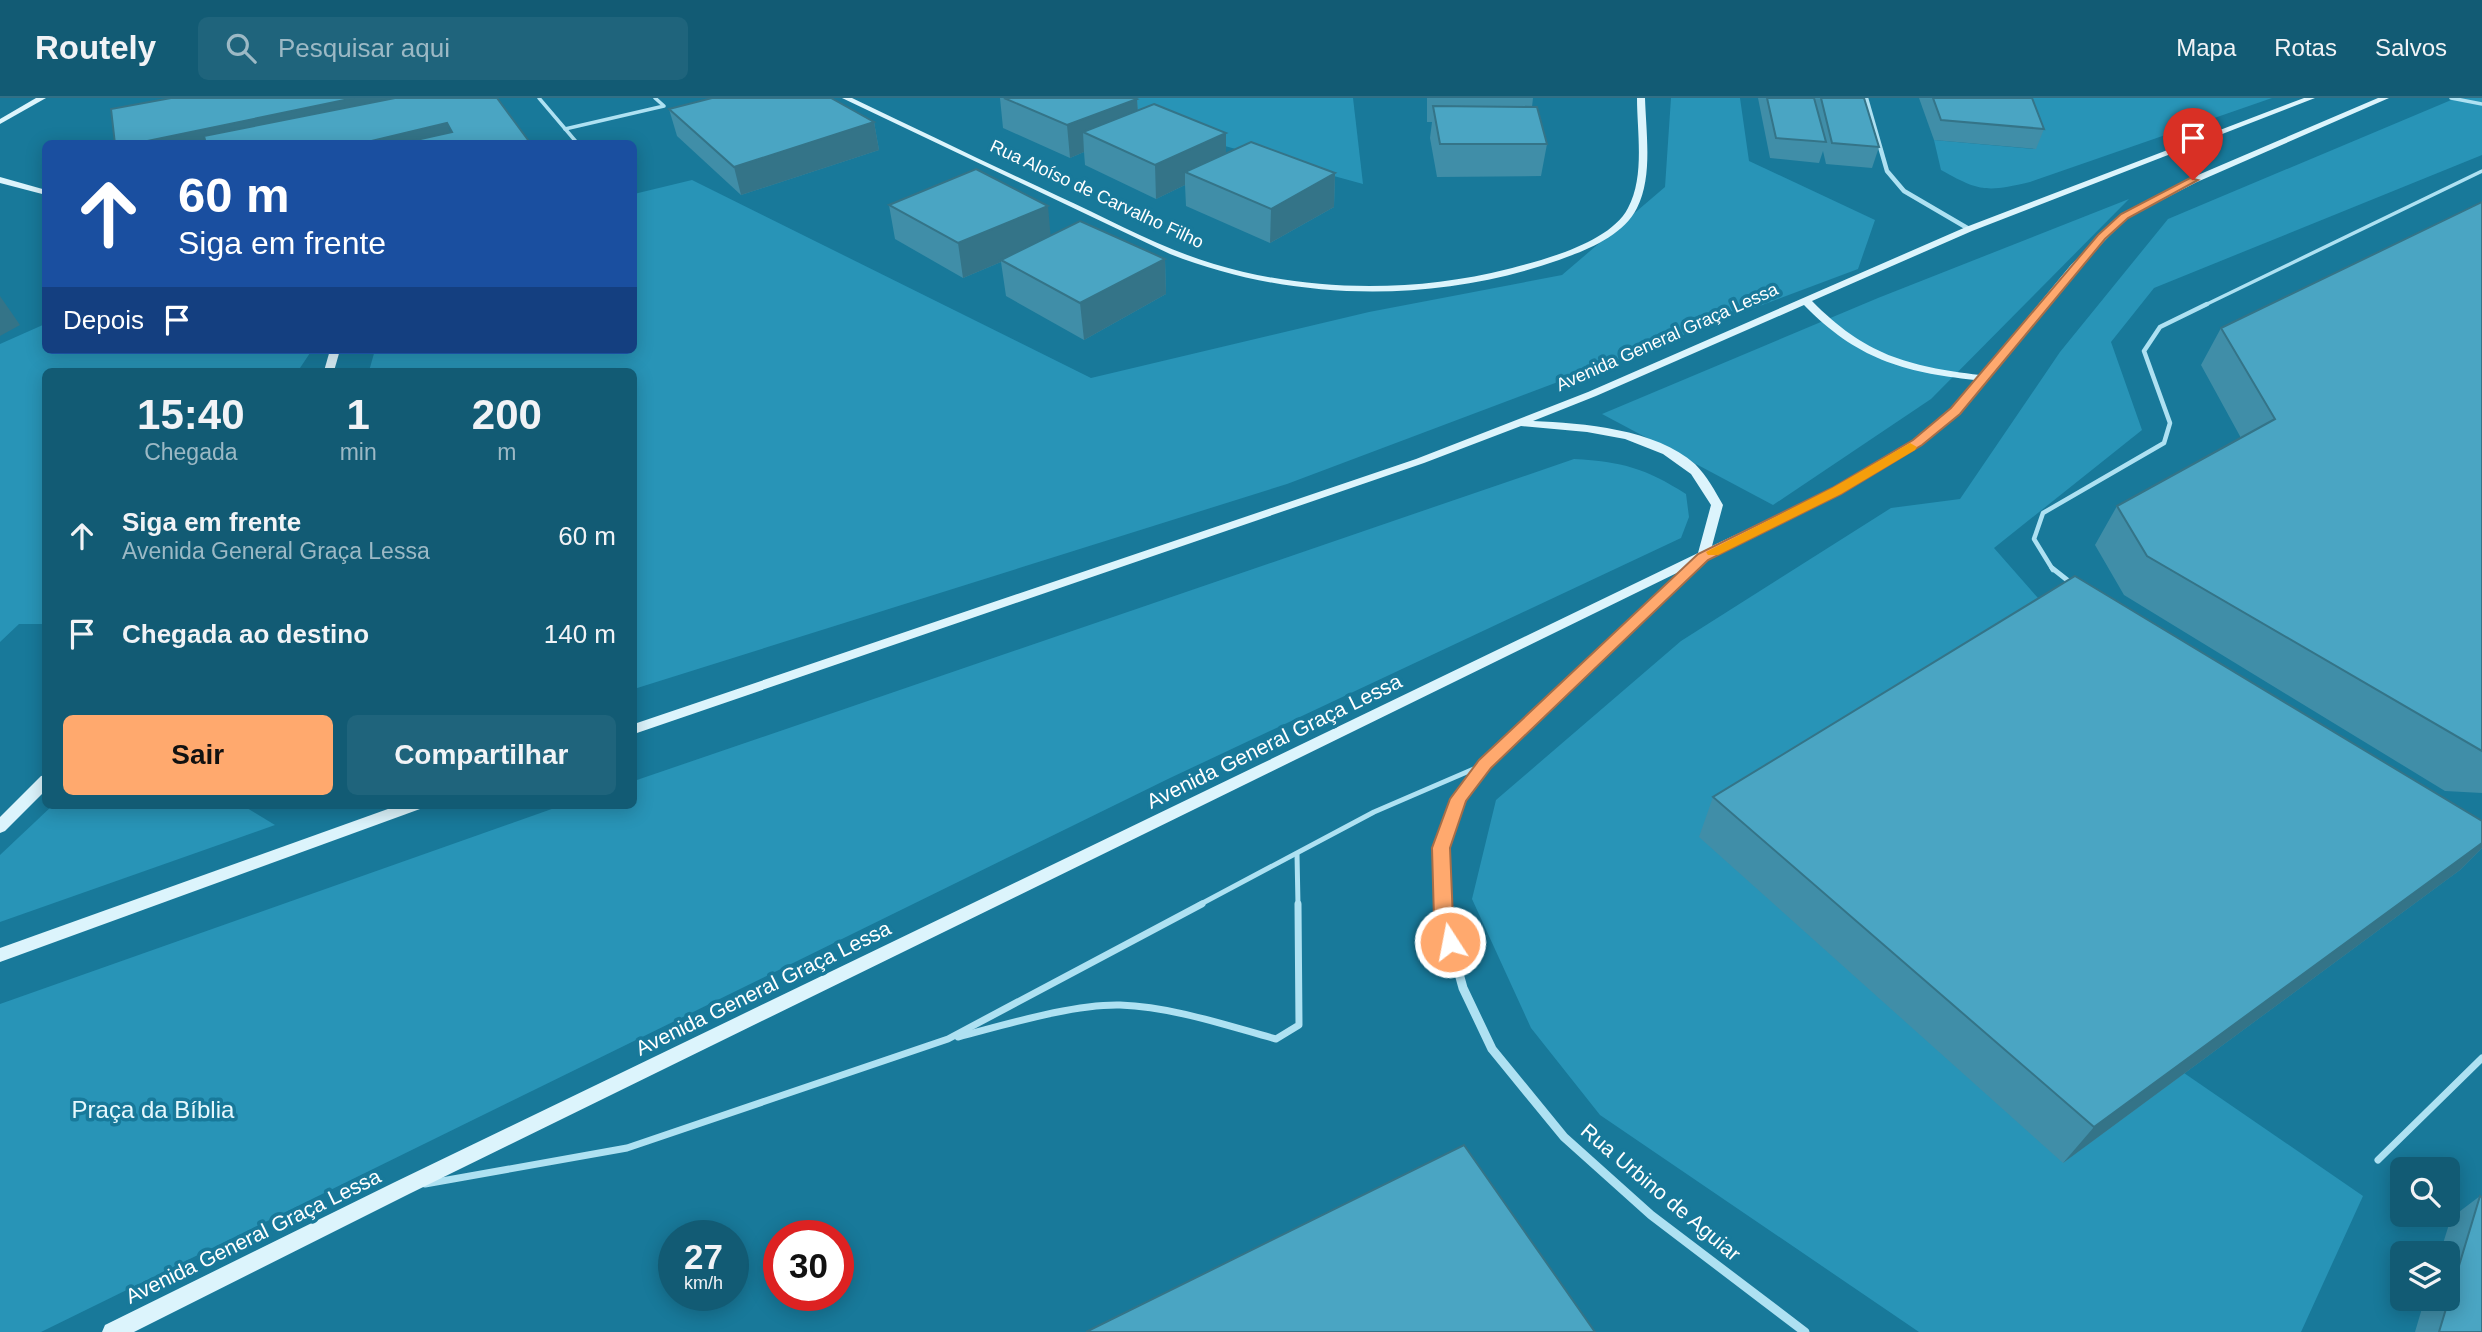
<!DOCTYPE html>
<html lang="pt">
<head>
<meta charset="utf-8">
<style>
	body { margin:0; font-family:Helvetica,sans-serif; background:#1f647c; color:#f1f3f6; height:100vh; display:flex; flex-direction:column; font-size:26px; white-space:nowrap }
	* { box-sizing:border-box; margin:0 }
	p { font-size:23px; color:#9cb9c5 }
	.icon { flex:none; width:38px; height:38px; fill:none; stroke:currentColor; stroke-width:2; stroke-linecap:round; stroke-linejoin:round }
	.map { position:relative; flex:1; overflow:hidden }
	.side { position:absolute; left:42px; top:270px; width:595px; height:441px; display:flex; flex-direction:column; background:#125b74; border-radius:10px; box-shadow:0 4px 18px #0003 }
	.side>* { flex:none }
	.top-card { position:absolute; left:42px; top:42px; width:595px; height:214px; border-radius:10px; box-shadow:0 4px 18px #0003; background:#1a4fa0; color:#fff; overflow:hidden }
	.buttons { position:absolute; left:2390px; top:1059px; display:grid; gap:14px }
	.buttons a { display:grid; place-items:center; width:70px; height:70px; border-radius:10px; background:#125b74; box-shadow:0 4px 18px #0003; font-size:35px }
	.speed { position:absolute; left:658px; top:1122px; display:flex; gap:14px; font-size:35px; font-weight:700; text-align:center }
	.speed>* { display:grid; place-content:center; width:91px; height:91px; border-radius:50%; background:#125b74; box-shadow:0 4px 18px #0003; line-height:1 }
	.speed small { font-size:18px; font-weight:400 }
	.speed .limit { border:10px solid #d22; background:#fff; color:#111 }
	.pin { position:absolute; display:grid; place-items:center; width:60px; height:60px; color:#fff; margin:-72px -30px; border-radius:50% 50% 50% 0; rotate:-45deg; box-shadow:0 0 7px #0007 }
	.pin .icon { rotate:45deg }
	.me { position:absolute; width:77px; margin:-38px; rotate:349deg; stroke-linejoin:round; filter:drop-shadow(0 0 5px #0008) }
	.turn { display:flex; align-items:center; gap:24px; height:147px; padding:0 21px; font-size:32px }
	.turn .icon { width:91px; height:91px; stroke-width:2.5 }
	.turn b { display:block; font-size:49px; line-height:60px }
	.then { display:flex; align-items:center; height:66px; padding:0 21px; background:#0003; gap:14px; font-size:26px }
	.eta { display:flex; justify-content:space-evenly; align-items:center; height:119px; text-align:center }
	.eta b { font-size:42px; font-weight:600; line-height:49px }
	.cta { display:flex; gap:14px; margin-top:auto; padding:14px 21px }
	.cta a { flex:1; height:80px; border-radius:10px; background:#ffa96e; color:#111; font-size:28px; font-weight:600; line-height:80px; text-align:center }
	.cta a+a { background:#1f647c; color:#f1f3f6 }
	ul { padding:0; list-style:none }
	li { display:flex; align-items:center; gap:21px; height:98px; padding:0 21px }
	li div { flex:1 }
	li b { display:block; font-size:26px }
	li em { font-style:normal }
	header { display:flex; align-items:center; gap:42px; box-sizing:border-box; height:98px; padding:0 35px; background:#125b74; border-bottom:2px solid #317086 }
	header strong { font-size:33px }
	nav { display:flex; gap:38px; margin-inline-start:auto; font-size:24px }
	.search { width:490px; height:63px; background:#1f647c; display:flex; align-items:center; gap:18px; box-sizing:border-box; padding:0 24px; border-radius:10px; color:#9cb9c5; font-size:26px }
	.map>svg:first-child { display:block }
	.green { fill:#2894b7 }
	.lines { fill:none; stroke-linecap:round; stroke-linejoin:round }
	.lane-far3 { stroke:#aee1f2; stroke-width:3.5 }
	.lane-far2 { stroke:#aee1f2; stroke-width:4.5 }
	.lane-far1 { stroke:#aee1f2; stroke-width:5 }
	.lane { stroke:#aee1f2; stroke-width:7 }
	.street-far3 { stroke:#aee1f2; stroke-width:4.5 }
	.street-far2 { stroke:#aee1f2; stroke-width:5 }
	.street-far1 { stroke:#aee1f2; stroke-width:7 }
	.street { stroke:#aee1f2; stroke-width:9 }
	.secondary { fill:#dcf4fc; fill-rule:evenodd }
	.wall { fill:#408ea8 }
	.shaded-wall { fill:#347488 }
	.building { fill:#4aa5c3; stroke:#347488; stroke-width:2 }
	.route { fill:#ffa96e; stroke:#a66e48; stroke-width:2 }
	.slow { fill:#f59e0b }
	.labels { text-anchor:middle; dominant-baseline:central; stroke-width:7; stroke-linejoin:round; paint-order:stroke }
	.far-street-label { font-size:18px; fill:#fff; stroke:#18799a }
	.street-label { font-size:21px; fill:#fff; stroke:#18799a }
	.near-park-label { font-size:24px; fill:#e6f8fd; stroke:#18799a }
</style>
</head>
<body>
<header>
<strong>Routely</strong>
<div class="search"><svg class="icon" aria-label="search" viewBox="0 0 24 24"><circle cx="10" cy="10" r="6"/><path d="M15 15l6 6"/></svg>Pesquisar aqui</div>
<nav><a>Mapa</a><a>Rotas</a><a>Salvos</a></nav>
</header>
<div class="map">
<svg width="2482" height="1234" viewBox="0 0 2482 1234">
	<rect width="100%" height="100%" fill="#18799a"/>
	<g class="green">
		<path d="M1099,0H1353L1363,86L1203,42Z"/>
		<path d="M1671,0H1740L1749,63L1875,122L1858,171L1287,386L634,591V273H369L375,252H634V96L692,82L1091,280L1369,214L1562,177L1665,89Z"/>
		<path d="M2016,0H2272L2030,84C1987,94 1980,94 1941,72L1934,42L2035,51Z"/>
		<path d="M2456,0H2482V57L2154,190L2111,244L2142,332L1994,450L2053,517L2184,975L2363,1098L2301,1234H1919L1600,1017L1531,930L1472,801L1496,702L1681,543L1891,410L1960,401L2060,254L2168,121Z"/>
		<path d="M2129,101L1931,301L1773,407L1602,316L1878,200Z"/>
		<path d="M45,226L46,252H312L298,273H46L45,526H19L0,544V246Z"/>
		<path d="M1574,361C1623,364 1645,370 1686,396L1689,419L1681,440L1170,680L41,1234H0V906L563,707H634V683Z"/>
		<path d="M53,707H242L275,727L0,824V757Z"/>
	</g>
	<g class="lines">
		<g class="lane-far3">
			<path d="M539,0L578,46"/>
			<path d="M2451,0L2482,6"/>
			<path d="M565,31L664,8L655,0"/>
			<path d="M2203,208L2482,73"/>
		</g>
		<path class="lane-far2" d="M2053,472L2034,441L2043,415L2164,345L2170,325L2144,253L2160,229L2207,206"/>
		<g class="lane-far1">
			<path d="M2052,470L2071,485"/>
			<path d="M1297,756L1298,807"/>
			<path d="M1199,807L1374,714L1483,667"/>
		</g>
		<g class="lane">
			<path d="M958,939C1005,927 1072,906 1120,907C1173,909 1225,927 1276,941L1299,927L1298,806"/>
			<path d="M2378,1062L2482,960"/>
			<path d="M425,1086L627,1050L948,941L1202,806"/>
		</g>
		<path class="street-far3" d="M1866,0L1887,73L1904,93L1969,131"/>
		<path class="street-far2" d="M1690,472L1703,459"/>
		<path class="street-far1" d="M1443,807L1441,750L1458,701L1485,666L1692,470"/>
		<path class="street" d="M1443,806L1444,821L1463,890L1492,951L1564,1039L1651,1117L1805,1234"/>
		<g class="secondary">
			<path d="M36,0H46L0,26V21Z"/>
			<path d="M842,0H852C921,33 989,66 1058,98C1109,121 1160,150 1214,166C1307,194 1414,195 1508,171C1543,162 1610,145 1628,110C1645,79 1637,34 1637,0H1645C1646,34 1653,79 1637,110C1623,138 1587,152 1559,162C1435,206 1292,204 1170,156Z"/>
			<path d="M2304,0H2315L1972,133L1812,203C1865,257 1907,268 1980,277L2070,168L2121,116L2191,80L2378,0H2389L2197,84L2127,120L2076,172L1960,315L1922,347L1840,395L409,1096L134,1234H102L105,1227L395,1084L1698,455L1711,407L1691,376L1663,356L1625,341L1587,334L1521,328L1424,365L634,636V626L1416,361L1588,294L1966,129ZM1804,207C1857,261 1902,274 1975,282L1952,311L1914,343L1832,391L1712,448L1723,407C1715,393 1707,378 1695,366C1656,331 1583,325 1533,323L1596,298Z"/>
			<path d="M0,79L46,92V97L0,85Z"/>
			<path d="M330,252H340L334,273H324Z"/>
			<path d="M46,677V692L5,733L0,735V719L41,678Z"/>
			<path d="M399,707H422L420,711L0,864V850Z"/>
		</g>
	</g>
	<g class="wall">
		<path d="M1000,0H1135L1137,1L1138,13L1226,35V55L1335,75L1334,109L1270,145L1186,108L1185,87L1156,101L1085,67L1084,54L1070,60L1003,30Z"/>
		<path d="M1427,0H1533L1532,9L1547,46L1541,78L1437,79L1430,40L1432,24H1427Z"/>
		<path d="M1758,0H1864L1879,49L1872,70L1826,66L1823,53L1819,65L1770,60Z"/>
		<path d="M1919,0H2032L2044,31L2036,51L1934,42Z"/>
		<path d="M669,11L874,24L879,52L741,97L677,38Z"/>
		<path d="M2482,104V695L2445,693L2124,497L2095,447L2117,408L2241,340L2201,267L2221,230Z"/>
		<path d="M889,107L1165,161L1166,196L1084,242L1006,198L1001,164L963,180L895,141Z"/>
		<path d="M1713,699L2482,723V750L2460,772L2063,1065L1699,739Z"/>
		<path d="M2480,1098L2482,1234H2415L2425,1200H2448V1155H2440L2451,1120Z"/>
	</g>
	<g class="shaded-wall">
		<path d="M354,0H408L190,46H133Z"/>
		<path d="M1137,1L1139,32L1083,34L1084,54L1070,60L1067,27Z"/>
		<path d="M874,24L879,52L741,97L734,69Z"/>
		<path d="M447,25L451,36L410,46H359Z"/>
		<path d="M1226,35V68L1185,74V87L1156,101L1155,67Z"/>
		<path d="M1335,75L1334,109L1270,145L1271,111Z"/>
		<path d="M1048,108L1051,142L1001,162V164L963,180L958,145Z"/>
		<path d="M1165,161L1166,196L1084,242L1080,205Z"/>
		<path d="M0,198L20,227L0,238Z"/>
		<path d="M2482,745V750L2460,772L2063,1065L2094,1029Z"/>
	</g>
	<g class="building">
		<path d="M171,0H354L133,46H115L111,11Z"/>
		<path d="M395,0H497L531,46H398L452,34L447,25L359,46H206L204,38Z"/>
		<path d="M712,0H831L874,24L734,69L669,11Z"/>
		<path d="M1004,0H1135L1137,1L1067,27Z"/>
		<path d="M1767,0H1814L1826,44L1776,40Z"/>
		<path d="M1821,0H1864L1879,49L1832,45Z"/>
		<path d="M1933,0H2032L2044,31L1941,22Z"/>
		<path d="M1154,6L1226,35L1155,67L1083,34Z"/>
		<path d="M1433,8L1537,9L1547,46H1440Z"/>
		<path d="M1251,44L1335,75L1271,111L1185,74Z"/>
		<path d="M976,71L1048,108L958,145L889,107Z"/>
		<path d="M2482,104V653L2147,458L2117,408L2275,321L2221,230Z"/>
		<path d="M1080,123L1165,161L1080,205L1001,162Z"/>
		<path d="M2075,478L2482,723V745L2094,1029L1713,699Z"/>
		<path d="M1464,1047L1595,1234H1086Z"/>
		<path d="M2480,1098L2482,1099V1234H2439Z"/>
	</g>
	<path class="route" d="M2190,80L2198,82L2128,120L2105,141L1960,316L1922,347L1841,396L1708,462L1491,670L1466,703L1450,750L1453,821L1459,844L1457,849L1450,851L1443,849L1434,821L1432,750L1450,701L1479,662L1698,456L1832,390L1913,342L1951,310L2098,137L2121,116Z"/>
	<path class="slow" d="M1910,345L1917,349L1915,352L1841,396L1718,457H1708L1706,454L1832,390Z"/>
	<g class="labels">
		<g class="far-street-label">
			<text transform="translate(1097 96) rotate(25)">Rua Aloíso de Carvalho Filho</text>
			<text transform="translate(1667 239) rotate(-24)">Avenida General Graça Lessa</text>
		</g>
		<g class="street-label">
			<text transform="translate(1274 643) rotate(-26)">Avenida General Graça Lessa</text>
			<text transform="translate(763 890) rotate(-26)">Avenida General Graça Lessa</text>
			<text transform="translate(1661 1094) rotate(40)">Rua Urbino de Aguiar</text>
			<text transform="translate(253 1138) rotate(-26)">Avenida General Graça Lessa</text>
		</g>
		<g class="near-park-label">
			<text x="153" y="1011">Praça da Bíblia</text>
		</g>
	</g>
</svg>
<div class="buttons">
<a><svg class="icon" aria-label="search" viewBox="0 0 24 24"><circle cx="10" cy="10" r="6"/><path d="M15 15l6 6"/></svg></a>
<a><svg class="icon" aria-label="layers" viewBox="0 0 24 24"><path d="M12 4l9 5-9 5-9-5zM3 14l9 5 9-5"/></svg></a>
</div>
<div class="speed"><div>27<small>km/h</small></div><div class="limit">30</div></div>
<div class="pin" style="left:2193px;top:82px;background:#d93025"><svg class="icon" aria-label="arrive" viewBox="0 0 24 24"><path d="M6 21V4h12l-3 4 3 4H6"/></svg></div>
<svg class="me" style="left:1450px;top:844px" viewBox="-20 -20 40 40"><circle r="17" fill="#ffa96e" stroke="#fff" stroke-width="3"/><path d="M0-11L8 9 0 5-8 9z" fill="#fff"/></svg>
<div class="top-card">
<div class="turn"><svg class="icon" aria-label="ahead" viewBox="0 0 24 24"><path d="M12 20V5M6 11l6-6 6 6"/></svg><div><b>60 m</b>Siga em frente</div></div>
<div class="then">Depois<svg class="icon" aria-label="arrive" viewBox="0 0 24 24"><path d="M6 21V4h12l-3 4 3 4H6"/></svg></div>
</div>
<section class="side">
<div class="eta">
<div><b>15:40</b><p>Chegada</p></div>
<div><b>1</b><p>min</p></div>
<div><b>200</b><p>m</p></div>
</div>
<ul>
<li><svg class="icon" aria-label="ahead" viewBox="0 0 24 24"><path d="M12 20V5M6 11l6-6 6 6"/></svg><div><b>Siga em frente</b><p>Avenida General Graça Lessa</p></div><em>60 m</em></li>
<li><svg class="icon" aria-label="arrive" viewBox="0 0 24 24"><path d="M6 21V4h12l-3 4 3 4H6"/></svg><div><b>Chegada ao destino</b></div><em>140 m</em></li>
</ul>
<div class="cta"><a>Sair</a><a>Compartilhar</a></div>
</section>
</div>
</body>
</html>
